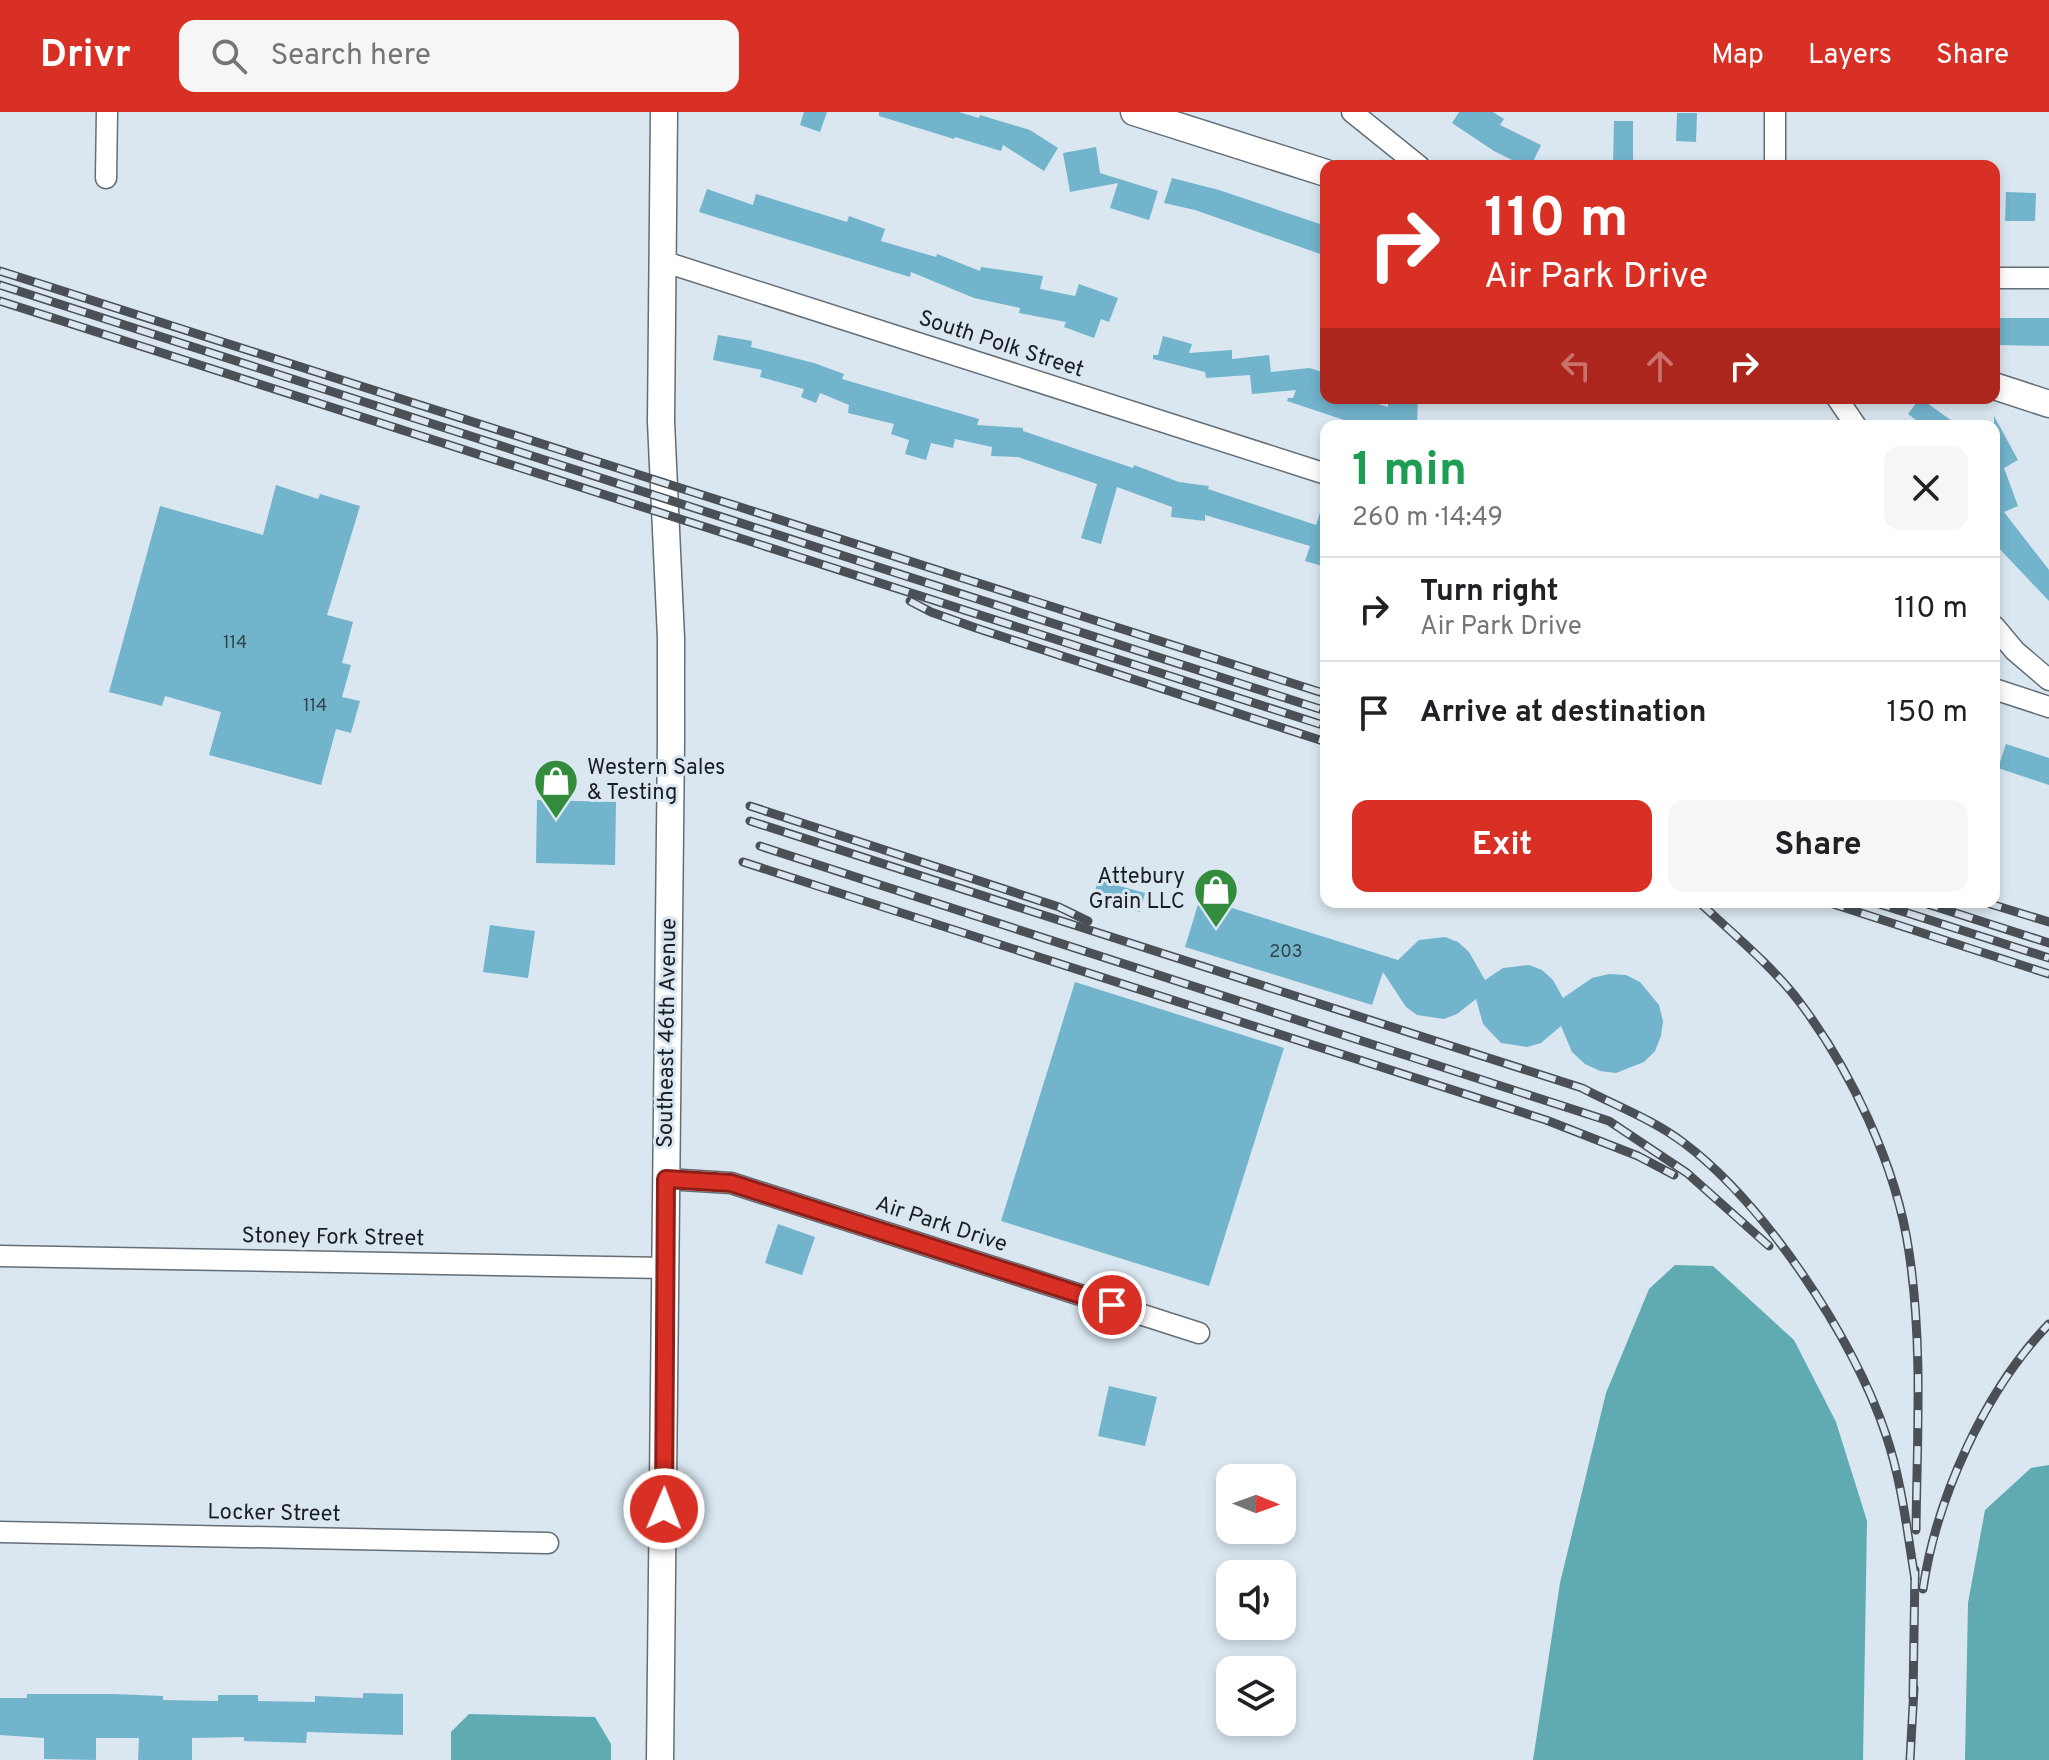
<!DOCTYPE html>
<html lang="en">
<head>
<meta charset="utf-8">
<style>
	body { margin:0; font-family:Overpass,sans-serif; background:#f6f6f6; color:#202124; height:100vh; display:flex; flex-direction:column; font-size:30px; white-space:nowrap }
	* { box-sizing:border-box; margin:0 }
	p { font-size:26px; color:#757577 }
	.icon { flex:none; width:44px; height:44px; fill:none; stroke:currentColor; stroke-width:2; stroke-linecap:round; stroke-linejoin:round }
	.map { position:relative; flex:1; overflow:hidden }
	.side { position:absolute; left:1320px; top:308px; width:680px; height:488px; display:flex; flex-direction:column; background:#fff; border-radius:16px; box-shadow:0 4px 12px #0003 }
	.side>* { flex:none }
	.top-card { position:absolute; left:1320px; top:48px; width:680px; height:244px; border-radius:16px; box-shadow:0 4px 12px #0003; background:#d93025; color:#fff; overflow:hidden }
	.needle { width:52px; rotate:91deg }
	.buttons { position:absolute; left:1216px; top:1352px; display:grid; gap:16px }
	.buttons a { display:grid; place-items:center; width:80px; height:80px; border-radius:16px; background:#fff; box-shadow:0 4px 12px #0003; font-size:40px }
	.pin { position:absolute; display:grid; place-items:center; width:68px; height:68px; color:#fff; margin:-34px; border:4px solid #fff; border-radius:50%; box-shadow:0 2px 8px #0007 }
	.me { position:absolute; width:88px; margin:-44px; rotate:1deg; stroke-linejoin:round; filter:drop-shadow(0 0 6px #0008) }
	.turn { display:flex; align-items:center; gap:28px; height:168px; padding:0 32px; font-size:36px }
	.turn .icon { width:104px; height:104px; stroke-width:2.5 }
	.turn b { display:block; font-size:56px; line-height:68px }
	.lanes { display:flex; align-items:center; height:76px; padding:0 32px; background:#0003; justify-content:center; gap:40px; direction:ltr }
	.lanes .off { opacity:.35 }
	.round { display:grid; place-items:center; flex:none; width:84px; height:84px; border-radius:16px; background:#f6f6f6 }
	.summary { display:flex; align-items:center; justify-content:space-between; height:136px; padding:0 32px }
	h1 { font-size:48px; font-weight:700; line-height:60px; color:#1e9e55 }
	.button { display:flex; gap:16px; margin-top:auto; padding:16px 32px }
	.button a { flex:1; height:92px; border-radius:16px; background:#d93025; color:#fff; font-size:32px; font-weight:700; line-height:92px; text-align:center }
	.button a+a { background:#f6f6f6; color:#202124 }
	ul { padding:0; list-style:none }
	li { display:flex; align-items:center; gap:24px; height:104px; padding:0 32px; border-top:2px solid #e0e0e0 }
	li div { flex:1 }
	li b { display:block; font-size:30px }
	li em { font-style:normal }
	header { display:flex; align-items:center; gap:48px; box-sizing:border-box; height:112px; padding:0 40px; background:#d93025; color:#fff }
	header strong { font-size:38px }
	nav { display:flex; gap:44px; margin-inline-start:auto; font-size:28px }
	.search { width:560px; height:72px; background:#f6f6f6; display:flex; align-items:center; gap:20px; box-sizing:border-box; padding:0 28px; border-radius:16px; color:#757577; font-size:30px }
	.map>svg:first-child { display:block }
	.water { fill:#5fabb1 }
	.building { fill:#72b4cc }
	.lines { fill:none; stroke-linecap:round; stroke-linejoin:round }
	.minor-casing { stroke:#636e77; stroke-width:23 }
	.major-casing { stroke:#636e77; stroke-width:29 }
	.minor { stroke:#fff; stroke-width:20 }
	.major { stroke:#fff; stroke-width:26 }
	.rail-casing { stroke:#4a5055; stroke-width:9 }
	.rail { stroke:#dae7f1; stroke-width:6; stroke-dasharray:18; stroke-linecap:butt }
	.route-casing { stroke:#8d1f18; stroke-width:20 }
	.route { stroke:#d93025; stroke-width:14 }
	.labels { text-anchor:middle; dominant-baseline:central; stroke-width:6; stroke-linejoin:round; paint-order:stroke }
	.number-label { font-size:18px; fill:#30444c }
	.street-label { font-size:22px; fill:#1a1e22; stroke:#dae7f1 }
	.poi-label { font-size:22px; fill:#1a1e22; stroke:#dae7f1; text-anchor:start }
</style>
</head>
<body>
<header>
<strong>Drivr</strong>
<div class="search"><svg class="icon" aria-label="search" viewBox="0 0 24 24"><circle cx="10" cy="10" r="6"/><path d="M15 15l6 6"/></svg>Search here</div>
<nav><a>Map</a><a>Layers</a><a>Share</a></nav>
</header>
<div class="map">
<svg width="2049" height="1648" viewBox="0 0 2049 1648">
	<rect width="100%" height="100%" fill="#dae7f1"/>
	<g class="water">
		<path d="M1675,1153L1713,1154L1794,1228L1836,1310L1867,1409L1863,1648H1533L1560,1471L1606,1281L1649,1177Z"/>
		<path d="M2049,1353V1648H1965L1968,1491L1985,1398L2031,1356Z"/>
		<path d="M469,1602L595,1605L611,1632V1648H451V1620Z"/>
	</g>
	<g class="building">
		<path d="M804,0H827L820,20L800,13Z"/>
		<path d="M879,0H959L979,6L980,3L1030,18L1058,36L1044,59L1003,33L1001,39L955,25L954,27L879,4Z"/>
		<path d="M1459,0H1493L1504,7L1500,13L1541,33L1531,54H1524L1494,39L1452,11Z"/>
		<path d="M1677,1H1697L1696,30L1676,29Z"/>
		<path d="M1614,9H1633V54H1613Z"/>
		<path d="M1096,35L1100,61L1158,79L1149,108L1110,96L1118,71L1070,80L1063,41Z"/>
		<path d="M1172,66L1219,78L1326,114V144L1195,98L1164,91Z"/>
		<path d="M707,77L753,93L756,82L847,110L849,104L885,117L881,129L936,145L937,142L980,159L981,155L1043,164L1040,177L1075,184L1079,172L1118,186L1109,210L1101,207L1094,226L1064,215L1066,210L1019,201L1020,196L974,186L911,160L910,165L699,100Z"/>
		<path d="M2006,80L2036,81L2035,109H2005Z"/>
		<path d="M1997,206H2049V234L1997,233Z"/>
		<path d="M718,223L752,229L751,235L814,251L844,262L842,267L979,307L977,313L1023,316V319L1133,356L1134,353L1179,370L1209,374L1208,377L1316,413L1322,394L1326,395V455L1305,449L1310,434L1205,403V409L1171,405L1172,395L1117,375L1101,432L1081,426L1097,372L1018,345L991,344L992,335L955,327L953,336L931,331L926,348L905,342L909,328L891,322L894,312L848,301L849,293L820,281L816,291L801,285L804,277L760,265L762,258L713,248Z"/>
		<path d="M1163,224L1192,232L1189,241L1232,238V247L1269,243L1271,260L1309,256L1326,261V286H1358L1388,295V286H1418L1417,314H1364L1344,308L1287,289L1288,286H1293L1296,278L1252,282L1250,263L1206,266L1205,260L1153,247V243H1158Z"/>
		<path d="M1920,286L1959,314H1924L1908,302Z"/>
		<path d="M1994,304L2018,348L2004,356L2018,394L2004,400L2049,458V489L1994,431Z"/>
		<path d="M276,373L318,387L320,382L360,394L327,503L353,510L342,551L351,553L342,585L360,589L351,621L336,617L321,673L209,643L221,600L165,584L162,594L109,580L160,394L263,423Z"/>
		<path d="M2006,632L2049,646V673L1998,656Z"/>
		<path d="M537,688L616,690L615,753L536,751Z"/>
		<path d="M1098,768L1145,781L1140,800L1093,786Z"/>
		<path d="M1200,786L1398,848L1419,828L1445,825L1458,830L1469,840L1485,868L1503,856L1529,853L1542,858L1553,868L1563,886L1592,866L1609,862L1626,863L1640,870L1659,893L1663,909L1661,924L1655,939L1644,950L1616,961L1600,959L1585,952L1572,940L1561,914L1541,931L1527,935L1501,931L1483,912L1476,887L1457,902L1444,907L1417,903L1406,895L1383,860L1372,893L1185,835Z"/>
		<path d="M490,813L535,819L528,866L483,860Z"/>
		<path d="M1075,870L1284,936L1209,1174L1001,1109Z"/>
		<path d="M778,1112L815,1125L802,1163L765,1151Z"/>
		<path d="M1109,1274L1157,1285L1145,1334L1098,1324Z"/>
		<path d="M363,1581L403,1582V1623L307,1620L306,1631L244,1629V1625L192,1626V1648H138L139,1626H96V1648L44,1647V1626L0,1623V1586H27V1582H114L163,1584V1588L218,1589V1583H258V1589L315,1590V1584L363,1586Z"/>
	</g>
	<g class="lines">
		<g class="minor-casing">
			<g id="minor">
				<path d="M1352,0L1419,54"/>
				<path d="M1775,54V0"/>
				<path d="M106,66L107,0"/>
				<path d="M662,149L1326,362"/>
				<path d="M1994,166H2049"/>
				<path d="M1837,286L1856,314"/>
				<path d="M1994,514L2015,539L2049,568"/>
				<path d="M1994,577L2049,595"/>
				<path d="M666,1067L731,1071L1199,1221"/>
				<path d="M0,1144L665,1156"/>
				<path d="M0,1420L548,1431"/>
			</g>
		</g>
		<g class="major-casing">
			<g id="major">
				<path d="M1134,0L1326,61"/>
				<path d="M1994,274L2049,292"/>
				<path d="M660,1648L671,627V526L661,310L664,0"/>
			</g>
		</g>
		<use href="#minor" class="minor"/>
		<use href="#major" class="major"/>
		<g class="rail-casing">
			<g id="rail">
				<path d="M0,159L1326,582"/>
				<path d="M0,173L1326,599"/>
				<path d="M0,189L1326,614"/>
				<path d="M910,489L931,500L976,516L1326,630"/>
				<path d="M750,694L1059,795L1088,809"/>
				<path d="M750,709L1582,976C1616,994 1652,1007 1684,1031C1765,1092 1854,1226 1886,1323C1902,1370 1907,1419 1915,1467"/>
				<path d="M760,734L1609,1009L1687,1061L1769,1134"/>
				<path d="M743,750L1546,1008L1638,1044L1674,1063"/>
				<path d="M1699,790C1732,821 1770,852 1798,888C1850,956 1897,1055 1909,1140C1923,1232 1917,1326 1916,1418"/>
				<path d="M1827,790L2049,862"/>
				<path d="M1873,790L2049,846"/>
				<path d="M1921,790L2049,831"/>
				<path d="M1984,790L2049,810"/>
				<path d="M1923,1477C1936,1387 1985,1278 2049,1212"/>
				<path d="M1913,1585L1915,1458"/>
				<path d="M1910,1648L1914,1576"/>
			</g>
		</g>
		<use href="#rail" class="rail"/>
	</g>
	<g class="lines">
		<g class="route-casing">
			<path id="route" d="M664,1397L666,1067L731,1071L1112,1193"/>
		</g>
		<use href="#route" class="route"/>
	</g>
	<defs>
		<g id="shop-pin" transform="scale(2.3)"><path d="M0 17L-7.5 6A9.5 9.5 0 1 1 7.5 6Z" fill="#338c3c" stroke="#dae7f1"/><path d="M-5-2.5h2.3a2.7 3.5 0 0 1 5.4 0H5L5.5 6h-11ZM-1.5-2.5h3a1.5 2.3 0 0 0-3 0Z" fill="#fff"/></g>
	</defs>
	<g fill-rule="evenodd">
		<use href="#shop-pin" x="556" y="669"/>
		<use href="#shop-pin" x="1216" y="778"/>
	</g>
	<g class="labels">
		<g class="number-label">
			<text x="235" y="531">114</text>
			<text x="315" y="594">114</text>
			<text x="1286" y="840">203</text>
		</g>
		<g class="street-label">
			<text transform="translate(1001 233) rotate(18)">South Polk Street</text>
			<text transform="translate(668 921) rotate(-89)">Southeast 46th Avenue</text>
			<text transform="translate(941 1113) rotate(18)">Air Park Drive</text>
			<text transform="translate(333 1126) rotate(1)">Stoney Fork Street</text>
			<text transform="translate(274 1402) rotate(1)">Locker Street</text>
		</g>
		<g class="poi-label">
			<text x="587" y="656">Western Sales<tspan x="587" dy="25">&amp; Testing</tspan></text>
			<text x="1185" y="765" text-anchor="end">Attebury<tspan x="1185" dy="25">Grain LLC</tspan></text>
		</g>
	</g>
</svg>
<div class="buttons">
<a><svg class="needle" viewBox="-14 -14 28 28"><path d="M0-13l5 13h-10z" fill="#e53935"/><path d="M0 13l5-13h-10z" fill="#757577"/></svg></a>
<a><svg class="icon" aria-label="sound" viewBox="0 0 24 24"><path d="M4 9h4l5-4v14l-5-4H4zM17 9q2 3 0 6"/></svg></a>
<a><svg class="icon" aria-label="layers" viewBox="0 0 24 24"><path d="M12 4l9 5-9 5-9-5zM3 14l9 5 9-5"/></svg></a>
</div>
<div class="pin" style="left:1112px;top:1193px;background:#d93025"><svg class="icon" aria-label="arrive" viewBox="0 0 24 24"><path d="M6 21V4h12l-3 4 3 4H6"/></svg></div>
<svg class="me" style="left:664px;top:1397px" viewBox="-20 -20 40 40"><circle r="17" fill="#d93025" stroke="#fff" stroke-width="3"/><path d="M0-11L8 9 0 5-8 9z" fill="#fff"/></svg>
<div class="top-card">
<div class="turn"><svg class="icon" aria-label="right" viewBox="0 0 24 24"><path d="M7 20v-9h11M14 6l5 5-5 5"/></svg><div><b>110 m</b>Air Park Drive</div></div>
<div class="lanes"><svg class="icon off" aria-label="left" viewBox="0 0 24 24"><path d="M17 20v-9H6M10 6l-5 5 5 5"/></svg><svg class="icon off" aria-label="ahead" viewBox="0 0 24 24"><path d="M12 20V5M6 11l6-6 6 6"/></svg><svg class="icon" aria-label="right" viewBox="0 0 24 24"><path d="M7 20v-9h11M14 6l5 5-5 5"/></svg></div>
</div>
<section class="side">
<div class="summary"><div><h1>1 min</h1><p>260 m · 14:49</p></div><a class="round"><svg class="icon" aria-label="close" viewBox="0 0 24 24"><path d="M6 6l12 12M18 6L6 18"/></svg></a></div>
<ul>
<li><svg class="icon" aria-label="right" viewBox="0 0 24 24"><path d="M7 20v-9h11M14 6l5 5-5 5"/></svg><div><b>Turn right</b><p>Air Park Drive</p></div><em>110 m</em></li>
<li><svg class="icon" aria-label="arrive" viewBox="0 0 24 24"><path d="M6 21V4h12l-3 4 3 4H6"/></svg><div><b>Arrive at destination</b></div><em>150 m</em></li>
</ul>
<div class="button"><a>Exit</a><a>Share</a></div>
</section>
</div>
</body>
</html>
